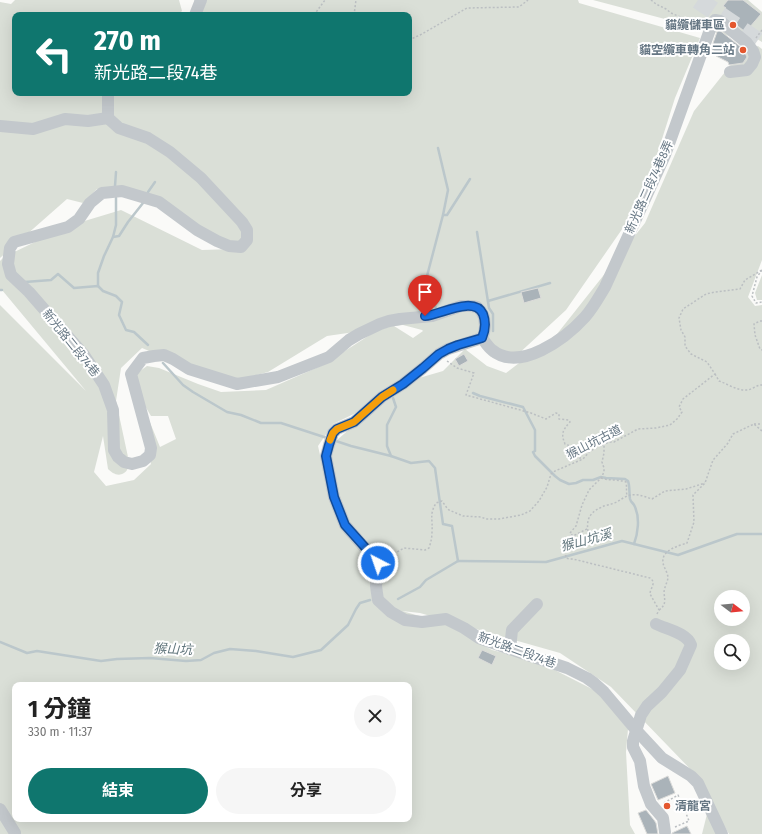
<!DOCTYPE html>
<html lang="zh-TW">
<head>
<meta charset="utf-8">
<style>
	body { margin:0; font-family:"Fira Sans Condensed","Noto Sans TC",sans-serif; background:#f6f6f6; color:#222; height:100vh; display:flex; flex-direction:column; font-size:15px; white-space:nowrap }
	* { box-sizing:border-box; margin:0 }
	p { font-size:13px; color:#767676 }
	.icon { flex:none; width:22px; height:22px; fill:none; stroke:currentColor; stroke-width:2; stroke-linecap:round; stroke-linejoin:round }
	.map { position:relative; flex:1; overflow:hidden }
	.drawer { position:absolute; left:12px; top:682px; width:400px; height:140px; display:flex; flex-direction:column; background:#fff; border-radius:8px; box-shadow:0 4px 16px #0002 }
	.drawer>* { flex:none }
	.banner { position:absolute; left:12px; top:12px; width:400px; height:84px; border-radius:8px; box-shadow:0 4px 16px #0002; background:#0f766e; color:#fff; overflow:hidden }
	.needle { width:26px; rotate:106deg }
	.buttons { position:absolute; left:714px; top:590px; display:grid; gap:8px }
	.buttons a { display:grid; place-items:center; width:36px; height:36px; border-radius:50%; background:#fff; box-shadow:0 4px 16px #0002; font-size:20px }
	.pin { position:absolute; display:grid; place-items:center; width:34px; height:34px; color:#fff; margin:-41px -17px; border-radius:50% 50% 50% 0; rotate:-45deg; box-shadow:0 0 4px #0007 }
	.pin .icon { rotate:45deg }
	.me { position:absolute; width:44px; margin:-22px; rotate:319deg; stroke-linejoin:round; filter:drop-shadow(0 0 3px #0008) }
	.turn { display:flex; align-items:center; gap:14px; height:84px; padding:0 16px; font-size:18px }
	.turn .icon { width:52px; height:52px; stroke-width:2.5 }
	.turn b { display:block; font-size:28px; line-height:34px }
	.round { display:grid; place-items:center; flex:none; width:42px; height:42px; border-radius:21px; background:#f6f6f6 }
	.head { display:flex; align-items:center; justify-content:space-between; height:68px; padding:0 16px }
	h1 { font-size:24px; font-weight:700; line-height:30px }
	.button { display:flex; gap:8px; margin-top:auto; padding:8px 16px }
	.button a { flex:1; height:46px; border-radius:24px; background:#0f766e; color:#fff; font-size:16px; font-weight:700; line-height:46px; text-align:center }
	.button a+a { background:#f6f6f6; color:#222 }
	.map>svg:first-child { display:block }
	.green { fill:#dadfd7; fill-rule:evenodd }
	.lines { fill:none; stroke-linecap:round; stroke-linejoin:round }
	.stream { stroke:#bbc7cb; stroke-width:2.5 }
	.building { fill:#aab3b9; stroke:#dcdcda }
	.highway-tunnel { stroke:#d5d9db; stroke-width:18; stroke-dasharray:18 9; stroke-linecap:butt }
	.path { stroke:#bbbfc2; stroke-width:1.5; stroke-dasharray:2 2; stroke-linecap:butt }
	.minor { stroke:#c3c8cc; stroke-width:12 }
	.route-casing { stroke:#114b97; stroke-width:10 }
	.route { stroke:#1a73e8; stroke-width:7 }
	.slow { stroke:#f59e0b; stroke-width:7 }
	.poi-dot { fill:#e4572e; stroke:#fff; stroke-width:1.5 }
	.labels { text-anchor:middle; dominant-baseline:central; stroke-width:4; stroke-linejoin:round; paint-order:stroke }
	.poi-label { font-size:12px; font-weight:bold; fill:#657683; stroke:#fff; text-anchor:end }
	.street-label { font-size:12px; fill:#657683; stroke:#fff }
	.water-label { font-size:13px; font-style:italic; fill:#60757c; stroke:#fff }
</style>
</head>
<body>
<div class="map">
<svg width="762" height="834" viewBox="0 0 762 834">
	<rect width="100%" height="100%" fill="#fafaf8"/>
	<g class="green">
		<path d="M15,0H179L182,11L178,15H15V93H93L103,94L104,93H409V15H190L195,2L194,0H578L579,3L700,38L675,98L643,199L566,310L515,357H491L475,338L450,344L417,369L371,400L362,410L333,424L318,446L320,455L402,383L443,371L465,349L487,366L506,373L557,334L645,223L694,111L741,52L758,46L762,49V260L748,297L755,306L762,305V834H729L706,795L697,776L611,687L560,653L420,613L402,611L451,625L468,637L492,650L539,662L598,692L628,729L626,752L630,825L635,834H0V305L86,391L2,290L0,289V261L4,257L68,226L121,210L202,250L233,249L166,202L134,190L97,189L83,203L67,199L0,258V2L11,4ZM403,325L422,330L423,331L413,338L394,326ZM389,327L376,331L323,365L266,390L221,392L198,384L159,368L147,366L129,379L151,416H168L176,439L160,447L149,420L141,419L151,464L134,480L106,486L94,472L103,436L108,469C112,473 118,477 124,473C126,472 127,470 128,468V457L116,401L121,368L142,348L226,383L268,372L327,336ZM373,565L374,568L383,605L392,609L376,605L372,593ZM721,597H743V619H721ZM721,641H743V663H721ZM15,685H409V819H15Z"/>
		<path d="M593,0H748L762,12V42L757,39L748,41Z"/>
		<path d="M762,275V300H757L755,293Z"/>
		<path d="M707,814L718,834H702Z"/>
	</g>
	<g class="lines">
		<g class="stream">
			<path d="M115,186L116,172"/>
			<path d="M148,192L155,182"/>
			<path d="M443,215H447L470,179"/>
			<path d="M477,232L489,308L493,314V331"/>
			<path d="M113,237L116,225V198"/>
			<path d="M25,282L51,280L58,274L74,288L98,286L103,291L116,296L122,302L119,315L126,330L134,332L148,345"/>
			<path d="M98,286V273L104,256L113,237L119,236L128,222L143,203"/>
			<path d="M0,290H2"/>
			<path d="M488,301L550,283"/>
			<path d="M436,309L427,276L443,215L448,190L438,148"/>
			<path d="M163,363L183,385L193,392L227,412L241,415L261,423H281L327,438"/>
			<path d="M473,393L480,396L523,407L535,430V451L533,452L535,456L555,476L560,480L569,484L576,483L583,480H593L601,477L606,478L625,479L628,481C630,486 629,493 630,499C631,503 634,503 635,507C640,518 638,533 634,544"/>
			<path d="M393,398L396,407L387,425V446L391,456L411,463L429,461L435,468L443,524L452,526L458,561"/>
			<path d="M333,440L351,446L391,456"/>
			<path d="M458,561L546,562L622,541L678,555L737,534H762"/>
			<path d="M398,599L420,587L426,580L458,561"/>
			<path d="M0,642L27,653L37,651L101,661L117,659L150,658L186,661L201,660L214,653L230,649L256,651L293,657L321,650L348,625L356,609L360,603L370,600"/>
		</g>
	</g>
	<g class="building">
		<path d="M728,0H743L761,14L749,28L759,36L755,41L752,37L722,14L726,8L723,6Z"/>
		<path d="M718,29L742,48L746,55L747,57L743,63L729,65L728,62L716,56L717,53L711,49Z"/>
		<path d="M538,288L541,298L524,303L521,292Z"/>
		<path d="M464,354L468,361L459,366L455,359Z"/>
		<path d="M482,650L496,656L492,665L478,658Z"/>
		<path d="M668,776L675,793L658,800L651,784Z"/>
		<path d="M646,810L654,820L656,823L658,834H647L638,813Z"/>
		<path d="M687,826L691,834H672V833Z"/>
	</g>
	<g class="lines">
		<path class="highway-tunnel" d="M698,0L762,44"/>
		<g class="path">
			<path d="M651,0L656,4L666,9L671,13L687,20L696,26"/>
			<path d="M314,15L325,0"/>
			<path d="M354,15L356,0"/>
			<path d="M756,38L762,30"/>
			<path d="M409,40L422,34L467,8L519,7L528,0"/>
			<path d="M762,270L757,277L752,296L756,303L762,302"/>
			<path d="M762,321H760L754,324L755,335L760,349L762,350"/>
			<path d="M447,361L457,368L474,373L466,395L531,413L546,419L556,413L559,414V419L569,420L570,422C562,431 561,434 565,444L568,445C571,455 570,458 581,458"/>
			<path d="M715,374L719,381C728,384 737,391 748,390C752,389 756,386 760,385H762"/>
			<path d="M754,424H762"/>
			<path d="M601,478C609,481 618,479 626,482C627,487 626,491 627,496"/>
			<path d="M587,529L573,536L570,533L576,526L582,505L589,490L601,478L604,472V468L602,462L604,453V445"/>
			<path d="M387,558L404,548L425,550L429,548C431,542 432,537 432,532C433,519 429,515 436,503L442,501L447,508L449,510L463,516L481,517L486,519H499L521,515L530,511L539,501L547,487L551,474L555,471L583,459L590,451L604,444L609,442H614L638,429L656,428L670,425L677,419L682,412L679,407L683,399L715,374L707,362L691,354L685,346V337L681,330L679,318L683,309L706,294L715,292L740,289L745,280L762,270"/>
			<path d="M659,610C666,605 665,601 664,593C664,588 667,583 668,578C668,573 664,568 663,563C661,550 678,546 687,543L694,522L693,495L705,483L713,460L728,443L733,434L754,424L762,431"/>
			<path d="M657,614L659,610L650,594C650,588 657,583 650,578L573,559H569L566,558L565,550C575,549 582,548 590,541C586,525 585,514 602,507C605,505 610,505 614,503C618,502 621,499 625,497C634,492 643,496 652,499L665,491L686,489L705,483"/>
			<path d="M664,803L678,795L684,808L696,802"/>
			<path d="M675,827L689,821L684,808"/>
		</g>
		<g class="minor">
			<path d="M195,15L201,0"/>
			<path d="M108,118L119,128L148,138L170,152L201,178L242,222L247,230V240L241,247L229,246L217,241L197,230L159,202L122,191L102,193L90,203L79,219L68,227L14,242L10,248L8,264L11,275L29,292L84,355L104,385L113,410L114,450L118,457L124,462L132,464L143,461L150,455L151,448L131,374L143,358L154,356L164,355L173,359L189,369L237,384L278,377L329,357L349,340L359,334L380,324L389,321L400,319L432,316L461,306H471L477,307L481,311L484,317L485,326L484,333L482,338L448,349L439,354L423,368L403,384L382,397L361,416L354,422L337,429L333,433L329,445L326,456L334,497L345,525L378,563L376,586L378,600L391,612L405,620L422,622L446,619L464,628L479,638L510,649L567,668L587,678L594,683L604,692L636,730L662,758L691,776L698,783L722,834"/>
			<path d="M108,118V93"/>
			<path d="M0,126L33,129L65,119L88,121L108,118"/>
			<path d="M482,338C485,342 488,347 492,350C520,373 566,338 585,317C593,308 599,297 605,287L665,155L712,24L715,20L720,21L747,43L753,51L755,57L752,64L747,70L730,72"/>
			<path d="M656,624C666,629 687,633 691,645L680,670L662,692L647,706L641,715L633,741V747L640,761L644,786L651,804L663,818L665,832"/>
			<path d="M510,649L512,630L537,604"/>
			<path d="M0,809L15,833"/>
		</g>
	</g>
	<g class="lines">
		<g class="route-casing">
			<path id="route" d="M378,563L371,554L345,525L334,497L326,456L329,445L333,433L337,429L354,422L382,397L403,384L423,368L439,354L448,349L458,345L482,338C485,331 486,322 483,314C474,295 440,315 425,316"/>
		</g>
		<use href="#route" class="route"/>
		<path class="slow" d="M330,440L333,433L337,429L354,422L382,397L393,390"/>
	</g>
	<g class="poi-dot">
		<circle cx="733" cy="25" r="4"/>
		<circle cx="743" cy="50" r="4"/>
		<circle cx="667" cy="806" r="4"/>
	</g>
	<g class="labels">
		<g class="poi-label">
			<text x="725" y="25">貓纜儲車區</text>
			<text x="735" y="50">貓空纜車轉角二站</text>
			<text x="675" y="806" text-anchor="start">清龍宮</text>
		</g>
		<g class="street-label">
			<text transform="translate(649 187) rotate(-66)">新光路二段74巷8弄</text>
			<text transform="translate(71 343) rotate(51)">新光路二段74巷</text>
			<text transform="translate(594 442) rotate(-27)">猴山坑古道</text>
			<text transform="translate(517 650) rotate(20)">新光路二段74巷</text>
		</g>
		<g class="water-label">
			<text transform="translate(586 540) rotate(-15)">猴山坑溪</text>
			<text transform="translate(173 649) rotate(2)">猴山坑</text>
		</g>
	</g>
</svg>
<div class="buttons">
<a><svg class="needle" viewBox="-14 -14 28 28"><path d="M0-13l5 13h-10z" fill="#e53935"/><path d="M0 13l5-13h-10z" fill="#767676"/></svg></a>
<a><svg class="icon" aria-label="search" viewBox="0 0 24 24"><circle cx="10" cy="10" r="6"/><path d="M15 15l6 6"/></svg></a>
</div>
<div class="pin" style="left:425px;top:316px;background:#d93025"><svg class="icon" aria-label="arrive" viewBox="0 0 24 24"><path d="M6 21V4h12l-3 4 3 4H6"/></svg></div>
<svg class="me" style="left:378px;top:563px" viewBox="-20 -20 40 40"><circle r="17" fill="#1a73e8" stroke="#fff" stroke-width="3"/><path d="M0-11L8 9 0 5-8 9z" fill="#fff"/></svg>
<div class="banner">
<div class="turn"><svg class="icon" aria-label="left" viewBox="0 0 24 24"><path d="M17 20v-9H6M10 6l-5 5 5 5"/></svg><div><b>270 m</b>新光路二段74巷</div></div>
</div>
<section class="drawer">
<div class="head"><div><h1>1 分鐘</h1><p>330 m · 11:37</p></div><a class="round"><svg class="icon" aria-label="close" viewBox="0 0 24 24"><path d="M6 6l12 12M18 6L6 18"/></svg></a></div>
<div class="button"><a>結束</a><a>分享</a></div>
</section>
</div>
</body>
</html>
